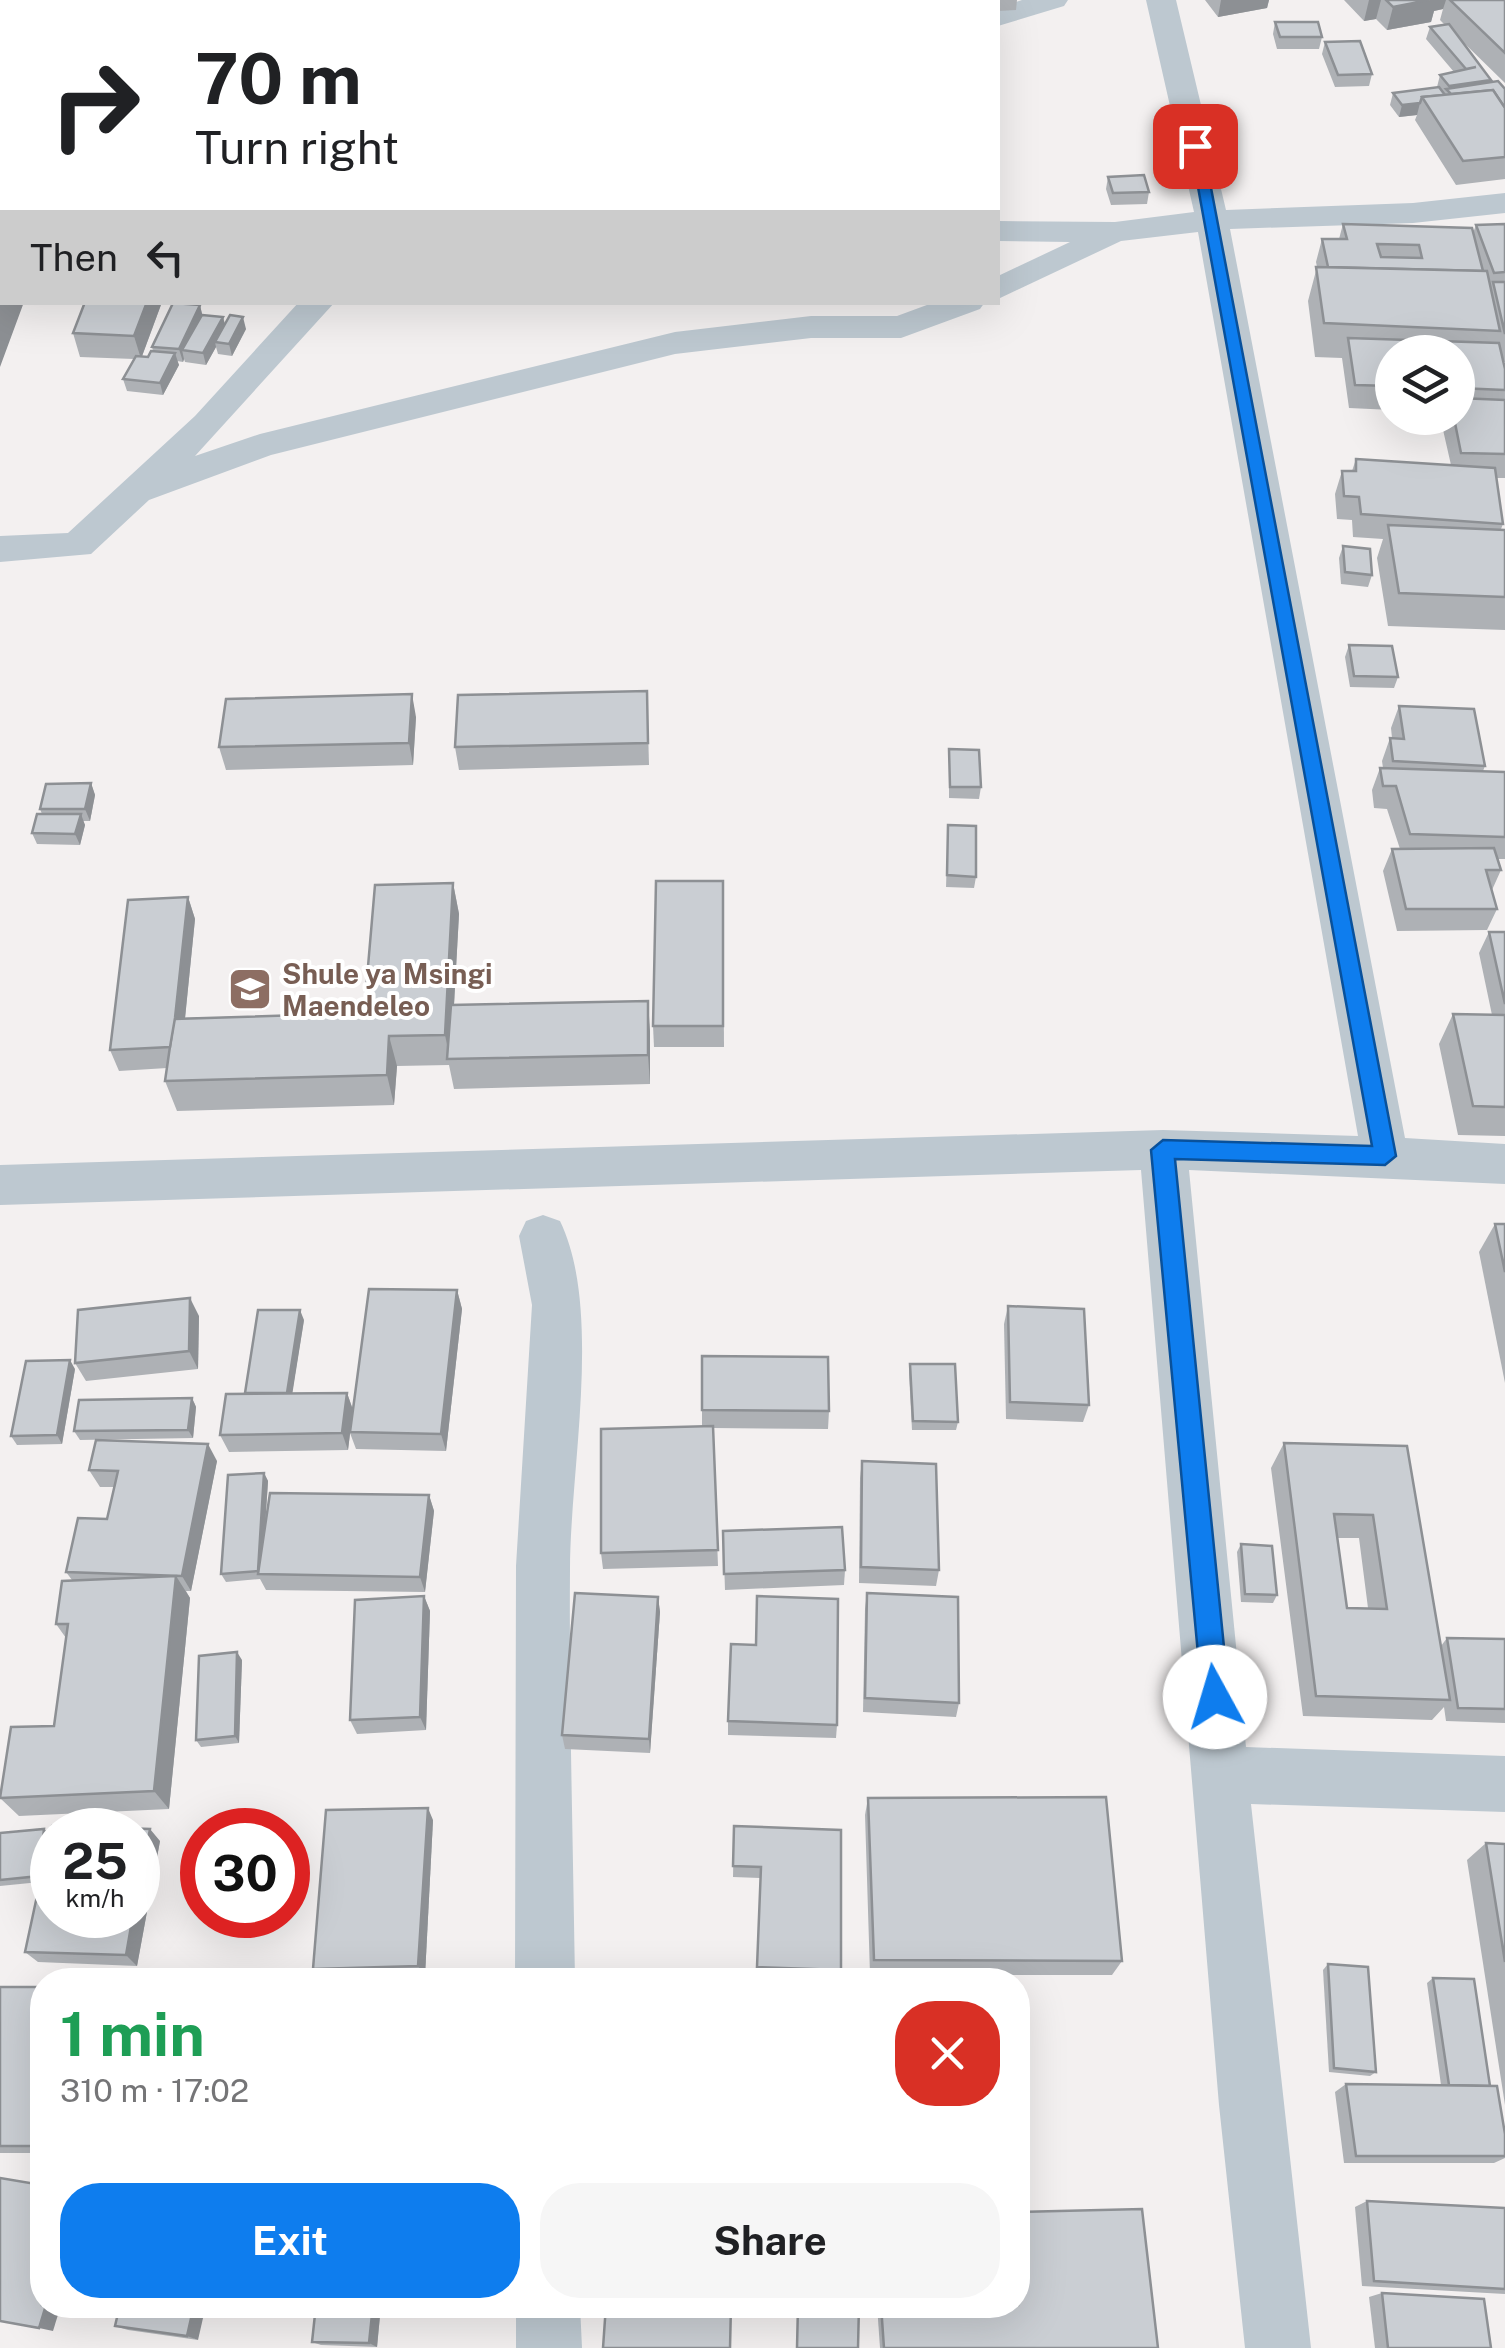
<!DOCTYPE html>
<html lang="en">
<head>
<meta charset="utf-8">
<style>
	body { margin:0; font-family:"Public Sans",sans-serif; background:#f6f6f6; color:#202124; height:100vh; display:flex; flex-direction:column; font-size:38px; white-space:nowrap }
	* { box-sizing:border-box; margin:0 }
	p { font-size:32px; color:#757577 }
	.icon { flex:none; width:55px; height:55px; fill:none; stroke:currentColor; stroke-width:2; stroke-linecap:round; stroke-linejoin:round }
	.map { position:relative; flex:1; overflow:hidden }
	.panel { position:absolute; left:30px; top:1968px; width:1000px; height:350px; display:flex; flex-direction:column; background:#fff; border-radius:40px; box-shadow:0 10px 40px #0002 }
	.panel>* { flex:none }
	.hud { position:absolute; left:0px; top:0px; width:1000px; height:305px; box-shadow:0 10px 40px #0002; background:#fff; color:#202124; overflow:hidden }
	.fabs { position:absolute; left:1375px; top:335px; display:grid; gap:20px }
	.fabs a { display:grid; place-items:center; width:100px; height:100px; border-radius:50%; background:#fff; box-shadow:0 10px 40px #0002; font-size:50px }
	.speed { position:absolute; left:30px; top:1808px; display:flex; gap:20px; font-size:50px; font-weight:700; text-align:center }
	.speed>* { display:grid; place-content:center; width:130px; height:130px; border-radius:50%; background:#fff; box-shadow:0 10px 40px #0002; line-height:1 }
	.speed small { font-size:25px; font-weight:400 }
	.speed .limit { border:15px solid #d22; background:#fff; color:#111 }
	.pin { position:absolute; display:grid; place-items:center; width:85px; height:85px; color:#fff; margin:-42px; border-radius:20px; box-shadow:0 5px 15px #0006 }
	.me { position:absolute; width:110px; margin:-55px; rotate:354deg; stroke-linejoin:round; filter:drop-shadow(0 0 8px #0008) }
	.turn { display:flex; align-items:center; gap:35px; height:210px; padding:0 30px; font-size:45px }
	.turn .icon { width:130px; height:130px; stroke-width:2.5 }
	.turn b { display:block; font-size:70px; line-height:85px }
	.then { display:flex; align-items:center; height:95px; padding:0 30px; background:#0003; gap:20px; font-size:38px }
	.round { display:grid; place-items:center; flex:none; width:105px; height:105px; border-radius:40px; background:#f6f6f6 }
	.headline { display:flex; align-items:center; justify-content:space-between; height:170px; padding:0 30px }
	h1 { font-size:60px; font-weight:700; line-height:75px; color:#1e9e55 }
	.button { display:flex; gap:20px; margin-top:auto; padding:20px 30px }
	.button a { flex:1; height:115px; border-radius:40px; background:#0e7dee; color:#fff; font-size:40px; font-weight:700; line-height:115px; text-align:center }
	.button a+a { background:#f6f6f6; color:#202124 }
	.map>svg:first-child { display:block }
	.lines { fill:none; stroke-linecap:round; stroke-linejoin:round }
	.minor { fill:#bdc8d0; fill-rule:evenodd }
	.wall { fill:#aeb1b5; fill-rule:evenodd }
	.shaded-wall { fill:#8d9094 }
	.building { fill:#caced3; stroke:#8d9094; stroke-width:2.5; fill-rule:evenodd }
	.route { fill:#0e7dee; stroke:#09519b; stroke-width:2.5 }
	.labels { text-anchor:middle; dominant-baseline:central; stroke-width:8; stroke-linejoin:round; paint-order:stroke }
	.education-label { font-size:28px; font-weight:bold; fill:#785e54; stroke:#fff; text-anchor:start }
</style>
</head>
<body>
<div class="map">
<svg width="1505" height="2348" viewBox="0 0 1505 2348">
	<rect width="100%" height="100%" fill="#f3f0f0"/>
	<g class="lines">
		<g class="minor">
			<path d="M1022,0H1068L1064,6L998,26V8Z"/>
			<path d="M1146,0H1176L1226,210L1413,203L1505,193V213L1413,223L1230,229L1405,1138L1505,1144V1184L1189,1170L1246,1747L1505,1756V1812L1251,1804L1311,2348H1245L1219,2105L1141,1170L0,1205V1165L1163,1130L1358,1136L1198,232L1121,241L998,299V276L1070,242L998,241V221L1115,222L1194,212Z"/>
			<path d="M299,302H335L195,456L260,434L675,332L811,316H897L935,302H985L980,309L901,338H811L675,354L271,455L149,500L91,554L0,562V536L68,533L195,416Z"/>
			<path d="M543,1215L560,1221C603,1310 570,1469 570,1569C569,1706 573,1843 575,1980H515L516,1566L532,1305L519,1236L526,1221Z"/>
			<path d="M516,2305H580L582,2348H516Z"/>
		</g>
	</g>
	<g class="wall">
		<path d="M0,0H129V2H2V101H0Z"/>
		<path d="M245,0H265V2H246Z"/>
		<path d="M309,0H435L434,2H309Z"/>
		<path d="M456,0H544V2H457Z"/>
		<path d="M584,0H649V2H585Z"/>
		<path d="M838,0H879L878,2H838Z"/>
		<path d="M885,0H963V2H886Z"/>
		<path d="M965,0H1017L1016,10L998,11V2H965Z"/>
		<path d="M1205,0H1271H1269L1267,8L1218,17Z"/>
		<path d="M1344,0H1505V83L1461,40L1491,80L1490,82L1505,89V179L1456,185L1415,120L1417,115L1399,117L1390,105L1393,93L1437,87L1440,75L1454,72L1426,39L1430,27L1445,25L1440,20L1443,9L1434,11L1431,22L1387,30L1376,19L1364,21Z"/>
		<path d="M1275,22L1322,37L1319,49H1277L1273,34Z"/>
		<path d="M1325,42L1372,74L1369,86L1335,87L1322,54Z"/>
		<path d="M1108,177L1149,192L1147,204L1111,205L1106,189Z"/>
		<path d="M1343,224L1473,233L1476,225L1505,224V362H1503L1505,369V478H1496L1503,524L1501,529L1505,530V630L1388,626L1377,558L1383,539L1353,537L1352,520L1337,519L1335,494L1342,471H1352L1356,459L1451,465L1441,421L1443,418H1458V352H1392V410L1349,408L1342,358L1315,357L1308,301L1317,267L1316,262L1322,239H1339Z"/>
		<path d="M85,302H162L142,356L148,357L153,351L152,347L200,305L202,315L223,317L225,324L246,329L232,356L218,354L216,347L206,365L185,362L184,359L183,362L177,361L179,365L163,395L127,391L123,379L134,359L80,357L73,333Z"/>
		<path d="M1343,546L1372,575L1368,587L1341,584L1339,558Z"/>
		<path d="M1349,645L1398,677L1394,688L1350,687L1345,657Z"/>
		<path d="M647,691L649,765L459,770L455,747Z"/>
		<path d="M1399,706L1485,766L1483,771L1505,772V859H1498L1501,870L1492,890L1497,909L1487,930L1397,931L1383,871L1392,849H1400L1387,809L1374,808L1372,790L1380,768H1383L1382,761L1390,738H1392L1391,728Z"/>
		<path d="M416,717L413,765L226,770L219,747Z"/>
		<path d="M949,749L981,787L979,799L949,798Z"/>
		<path d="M91,783L95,795L90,821H83L85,825L80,845L37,844L32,833L42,814L40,809Z"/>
		<path d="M948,825L976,877L974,888L946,887Z"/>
		<path d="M723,881L724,1047H654L653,1026Z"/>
		<path d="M453,883L459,914L454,1005L650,1031V1084L454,1089L449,1065L397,1066L394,1105L177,1111L165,1081L167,1068L119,1071L110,1050L188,897L195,919L185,1018L364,1013Z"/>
		<path d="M1489,932H1505V1136L1458,1135L1439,1044L1453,1014L1492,1015L1479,953Z"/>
		<path d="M1495,1224H1505V1383L1479,1252Z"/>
		<path d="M457,1290L462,1309L446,1451L356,1449L350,1433L348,1450L229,1452L220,1435L245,1394L304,1320L292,1393H347L353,1410Z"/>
		<path d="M1008,1306L1089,1405L1083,1422L1006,1419L1004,1324Z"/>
		<path d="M199,1316L198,1369L86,1381L75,1363Z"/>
		<path d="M910,1364L958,1422L956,1430H912L909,1373Z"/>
		<path d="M75,1369L62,1444L17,1445L11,1436Z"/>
		<path d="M192,1398L196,1407L193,1438L80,1440L74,1431Z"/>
		<path d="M702,1410L829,1411L828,1429L713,1428L718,1566L603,1569L601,1553L702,1426Z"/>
		<path d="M1284,1443L1407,1446L1441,1646L1447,1638L1505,1639V1723L1446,1721L1444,1707L1432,1720L1303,1716L1271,1468ZM1337,1538H1359L1368,1608H1347Z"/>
		<path d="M217,1461L191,1591H186L190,1598L169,1809L19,1816L0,1798L54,1726L66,1638L56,1624L72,1580L66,1572L107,1519L114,1487H100L89,1470Z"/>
		<path d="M862,1461L939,1570L936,1586L859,1583L860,1478Z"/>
		<path d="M264,1473L268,1481L265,1525L429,1495L434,1511L425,1592L266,1590L260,1579L226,1582L221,1574Z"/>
		<path d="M723,1531L845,1570L844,1585L725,1590Z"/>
		<path d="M1241,1544L1277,1595L1273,1603L1241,1602L1237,1552Z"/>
		<path d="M867,1593L959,1703L956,1717L863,1712L865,1609Z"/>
		<path d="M424,1596L430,1611L426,1730L357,1734L350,1720Z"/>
		<path d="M658,1597L660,1612L650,1753L565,1749L562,1735Z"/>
		<path d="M756,1645L837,1725L836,1738L728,1735V1721Z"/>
		<path d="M242,1660L239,1743L201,1747L196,1740Z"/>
		<path d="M868,1798L1122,1961L1112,1975H870L865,1815Z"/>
		<path d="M433,1820L425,1976L321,1979L313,1969Z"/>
		<path d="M734,1826L841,1970L839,1980L757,1977L760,1878L733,1877Z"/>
		<path d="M0,1833L50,1834L160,1841L137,1966L38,1962L25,1952L40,1882L0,1886Z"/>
		<path d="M1486,1843L1505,1844V2105L1467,1860Z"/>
		<path d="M1328,1964L1376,2072L1370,2076L1329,2072L1323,1970Z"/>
		<path d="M1433,1978L1490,2086L1505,2134V2158L1494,2163H1344L1335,2092L1346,2084L1441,2085L1427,1983Z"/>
		<rect x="0" y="1987" width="42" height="166"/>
		<path d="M1367,2201L1505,2208V2294L1362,2286L1355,2207Z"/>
		<path d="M1382,2293L1491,2348H1375L1369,2297Z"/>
		<path d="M120,2305L198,2340L128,2330L115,2326Z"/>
		<path d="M316,2305H381L377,2347L321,2345L312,2342Z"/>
		<path d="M877,2305H1018L1158,2348H880Z"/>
	</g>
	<g class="shaded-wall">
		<path d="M115,0H129V2H114Z"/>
		<path d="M1221,0H1271H1269L1267,8L1218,17Z"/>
		<path d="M1369,0H1381L1376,19L1364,21Z"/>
		<path d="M1430,0H1446L1443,9L1434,11L1431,22L1387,30L1393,7Z"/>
		<path d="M0,15L2,17V63L0,68Z"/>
		<path d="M1491,80L1488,92L1448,91L1449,86Z"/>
		<path d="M1420,103L1417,115L1399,117L1402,105Z"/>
		<path d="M2,295V302H24L0,367V302Z"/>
		<path d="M147,302H162L141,359L134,336Z"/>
		<path d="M200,305L203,318L182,350L184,359L183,362L179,349Z"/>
		<path d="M223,317L226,329L215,342L216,347L206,365L203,353Z"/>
		<path d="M243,317L246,329L232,356L229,344Z"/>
		<path d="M175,353L179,365L163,395L160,383Z"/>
		<path d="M412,694L416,717L413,765L409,743Z"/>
		<path d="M91,783L95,795L90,821L85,809Z"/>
		<path d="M81,814L85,825L80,845L75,834Z"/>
		<path d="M453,883L459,914L451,1059H450L445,1035Z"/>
		<path d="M188,897L195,919L180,1068L172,1047Z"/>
		<path d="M648,1001L650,1031V1084L648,1055Z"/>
		<path d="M389,1036L397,1066L394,1105L387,1075Z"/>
		<path d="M457,1290L462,1309L446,1451L441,1434Z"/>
		<path d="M190,1298L199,1316L198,1369L189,1351Z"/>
		<path d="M300,1310L304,1320L291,1402L287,1393Z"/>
		<path d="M70,1360L75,1369L62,1444L57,1435Z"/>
		<path d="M347,1393L353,1410L348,1450L342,1433Z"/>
		<path d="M192,1398L196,1407L193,1438L188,1430Z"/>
		<path d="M208,1444L217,1461L191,1591L182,1576Z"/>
		<path d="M264,1473L268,1481L262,1574L258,1571Z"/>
		<path d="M429,1495L434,1511L425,1592L420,1577Z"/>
		<path d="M176,1576L190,1598L169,1809L154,1791Z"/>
		<path d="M424,1596L430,1611L426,1730L420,1717Z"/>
		<path d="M658,1597L660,1612L650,1753L649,1739Z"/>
		<path d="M237,1652L242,1660L239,1743L235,1736Z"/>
		<path d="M428,1808L433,1820L425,1976L418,1966Z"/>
		<path d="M44,1829L51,1835L46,1882L39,1876Z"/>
		<path d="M150,1829L160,1841L137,1966L126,1955L133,1915H138V1893Z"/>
		<path d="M46,2305H61L53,2331L39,2328Z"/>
		<path d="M194,2305H206L198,2340L187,2336Z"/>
		<path d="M373,2305H381L377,2347L369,2343Z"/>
	</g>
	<g class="building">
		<path d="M0,0H11L10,2H2L1,20Z"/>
		<path d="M33,0H58L56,2H32Z"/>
		<path d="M64,0H115L114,2H63Z"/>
		<path d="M150,0H189V2H149Z"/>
		<path d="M343,0H385L386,2H339L338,1Z"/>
		<path d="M518,0H544V2H478Z"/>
		<path d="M669,0H692L693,1L670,2Z"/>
		<path d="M703,0H740L741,2H703Z"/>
		<path d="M787,0H835L836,2H787Z"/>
		<path d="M890,0H933L890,1Z"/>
		<path d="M1386,0H1429L1393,7Z"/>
		<path d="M1450,0H1505V53Z"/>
		<path d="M1275,22H1318L1322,37H1280Z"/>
		<path d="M1449,24L1491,80L1449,86L1440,75L1476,67L1466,69L1430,27Z"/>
		<path d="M1360,41L1372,74L1338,75L1325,42Z"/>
		<rect x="0" y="43" width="2" height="25"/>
		<path d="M1498,81L1505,89V108L1493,90L1451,94L1446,89Z"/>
		<path d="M1439,87L1445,95L1422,97L1420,103L1402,105L1393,93Z"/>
		<path d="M1493,90L1505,108V157L1463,161L1422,97Z"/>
		<path d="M0,151L2,152V295L0,302Z"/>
		<path d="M1144,175L1149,192L1113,193L1108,177Z"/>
		<path d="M1343,224L1472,228L1483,271L1328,267L1322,239H1347ZM1377,244L1419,245L1422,258L1381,257Z"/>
		<path d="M1505,224V272L1494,273L1476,225Z"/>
		<path d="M1316,267L1487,271L1500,331L1324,323Z"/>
		<path d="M1493,282H1505V334Z"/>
		<path d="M85,302H147L134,336L73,333Z"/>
		<path d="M173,303L200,305L179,349L152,347Z"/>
		<path d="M202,315L223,317L203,353L182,350Z"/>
		<path d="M230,315L243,317L229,344L215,342Z"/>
		<path d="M1348,338L1499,343L1505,369V390L1458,388V352H1392V386L1355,385Z"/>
		<path d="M151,351L175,353L160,383L123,379L136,356L148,357Z"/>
		<path d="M1458,398L1505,400V454L1461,453L1454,418H1458Z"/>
		<path d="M1356,459L1495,468L1503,524L1361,514L1359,497L1344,496L1342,471H1356Z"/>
		<path d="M1388,525L1505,530V597L1399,593Z"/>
		<path d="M1343,546L1370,549L1372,575L1345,572Z"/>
		<path d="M1349,645L1392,646L1398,677L1354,676Z"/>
		<path d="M647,691L648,743L455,747L458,695Z"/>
		<path d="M412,694L409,743L219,747L226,699Z"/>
		<path d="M1399,706L1474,709L1485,766L1393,761L1390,738L1404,739Z"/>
		<path d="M949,749L979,750L981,787H950Z"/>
		<path d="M1380,768L1505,772V837L1410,834L1396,786H1383Z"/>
		<path d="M91,783L85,809H40L46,784Z"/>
		<path d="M37,814H81L75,834L32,833Z"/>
		<path d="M948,825L976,826V877L947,875Z"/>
		<path d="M1494,848L1501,870H1486L1497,909H1406L1392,849Z"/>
		<path d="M656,881H723V1026H653Z"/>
		<path d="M453,883L445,1035L389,1036L387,1075L165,1081L174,1019L364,1013L375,885Z"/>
		<path d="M188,897L175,1018L170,1047L110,1050L128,900Z"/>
		<path d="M1489,932H1505V1004Z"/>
		<path d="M648,1001V1055L447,1059L451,1005Z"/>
		<path d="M1453,1014L1505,1015V1107L1473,1106Z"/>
		<path d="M1495,1224H1505V1272Z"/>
		<path d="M369,1289L457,1290L441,1434L350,1432Z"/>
		<path d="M190,1298L189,1351L75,1363L78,1310Z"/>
		<path d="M1008,1306L1084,1309L1089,1405L1010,1402Z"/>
		<path d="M258,1310H300L287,1393H245Z"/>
		<path d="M702,1356L828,1357L829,1411L702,1410Z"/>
		<path d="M70,1360L57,1435L11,1436L26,1361Z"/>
		<path d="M910,1364H955L958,1422L913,1421Z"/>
		<path d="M347,1393L342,1433L220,1435L226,1394Z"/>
		<path d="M192,1398L188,1430L74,1431L79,1400Z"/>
		<path d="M713,1426L718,1550L601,1553V1429Z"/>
		<path d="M96,1440L208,1444L182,1576L66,1572L78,1518L107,1519L118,1471L89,1470Z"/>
		<path d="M1284,1443L1407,1446L1450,1700L1316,1696ZM1334,1514L1373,1515L1387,1609L1347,1608Z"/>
		<path d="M862,1461L936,1464L939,1570L861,1567Z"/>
		<path d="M264,1473L258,1571L221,1574L228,1475Z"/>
		<path d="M270,1493L429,1495L420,1577L258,1574Z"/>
		<path d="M842,1527L845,1570L724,1574L723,1531Z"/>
		<path d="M1241,1544L1272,1546L1277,1595L1245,1594Z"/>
		<path d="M176,1576L154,1791L0,1798L11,1727L54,1726L68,1624H56L62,1581Z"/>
		<path d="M575,1593L658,1597L649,1739L562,1735Z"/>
		<path d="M867,1593L958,1597L959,1703L865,1698Z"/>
		<path d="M424,1596L420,1717L350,1720L355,1600Z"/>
		<path d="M757,1596L838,1599L837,1725L728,1721L731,1644L756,1645Z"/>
		<path d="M1447,1638L1505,1639V1709L1458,1708Z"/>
		<path d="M237,1652L235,1736L196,1740L199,1656Z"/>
		<path d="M1106,1797L1122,1961L874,1960L868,1798Z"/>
		<path d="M428,1808L418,1966L313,1969L326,1810Z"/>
		<path d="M52,1826L150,1829L138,1893V1830H52V1915H133L126,1955L25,1952Z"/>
		<path d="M734,1826L841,1830V1970L757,1967L761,1867L733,1866Z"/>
		<path d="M44,1829L39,1876L0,1880V1833Z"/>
		<path d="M1486,1843L1505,1844V1962Z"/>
		<path d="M1328,1964L1368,1967L1376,2072L1334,2068Z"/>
		<path d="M1433,1978L1474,1979L1490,2086L1449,2085Z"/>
		<rect x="0" y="1987" width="42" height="159"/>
		<path d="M1346,2084L1497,2086L1505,2134V2156H1356Z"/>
		<path d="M0,2178L42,2185V2305H46L39,2328L0,2321Z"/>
		<path d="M1367,2201L1505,2208V2289L1374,2281Z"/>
		<path d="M1142,2209L1158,2348H884L881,2305H1018V2212Z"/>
		<path d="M1382,2293L1484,2299L1491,2348H1388Z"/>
		<path d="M120,2305H194L187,2336L115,2326Z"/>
		<path d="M316,2305H373L369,2343L312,2342Z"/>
		<path d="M606,2305H731L730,2348H603Z"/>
		<path d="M798,2305H859L858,2348H797Z"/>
	</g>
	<path class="route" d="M1190,143L1203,146L1396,1156L1385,1165L1175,1159L1229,1697L1225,1706L1215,1710L1206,1706L1202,1697L1151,1150L1163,1140L1372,1146Z"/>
	<defs>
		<g id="school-square" transform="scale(2.25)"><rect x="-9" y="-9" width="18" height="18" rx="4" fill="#8d6e63" stroke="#fff"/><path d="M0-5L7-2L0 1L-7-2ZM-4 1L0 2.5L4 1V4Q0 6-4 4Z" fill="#fff"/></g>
	</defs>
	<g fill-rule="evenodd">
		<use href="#school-square" x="250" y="989"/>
	</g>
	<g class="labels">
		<g class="education-label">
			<text x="282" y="973">Shule ya Msingi<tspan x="282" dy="32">Maendeleo</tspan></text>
		</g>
	</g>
</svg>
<div class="fabs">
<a><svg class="icon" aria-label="layers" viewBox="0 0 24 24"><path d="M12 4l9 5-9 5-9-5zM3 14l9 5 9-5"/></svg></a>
</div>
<div class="speed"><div>25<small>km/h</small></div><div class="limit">30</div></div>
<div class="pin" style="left:1195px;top:146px;background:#d93025"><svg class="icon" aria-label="arrive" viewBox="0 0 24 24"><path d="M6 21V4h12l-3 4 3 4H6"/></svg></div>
<svg class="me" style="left:1215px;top:1697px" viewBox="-20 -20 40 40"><circle r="19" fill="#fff"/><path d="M0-13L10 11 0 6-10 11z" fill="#0e7dee"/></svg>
<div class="hud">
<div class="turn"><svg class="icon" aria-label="right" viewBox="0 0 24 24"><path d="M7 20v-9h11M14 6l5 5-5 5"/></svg><div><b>70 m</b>Turn right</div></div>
<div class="then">Then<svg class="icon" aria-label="left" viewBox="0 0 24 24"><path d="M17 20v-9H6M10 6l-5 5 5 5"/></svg></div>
</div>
<section class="panel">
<div class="headline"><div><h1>1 min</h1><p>310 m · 17:02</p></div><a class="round" style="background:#d93025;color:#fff"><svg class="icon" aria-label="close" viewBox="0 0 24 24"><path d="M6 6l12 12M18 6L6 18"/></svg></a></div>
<div class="button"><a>Exit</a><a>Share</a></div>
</section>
</div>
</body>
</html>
